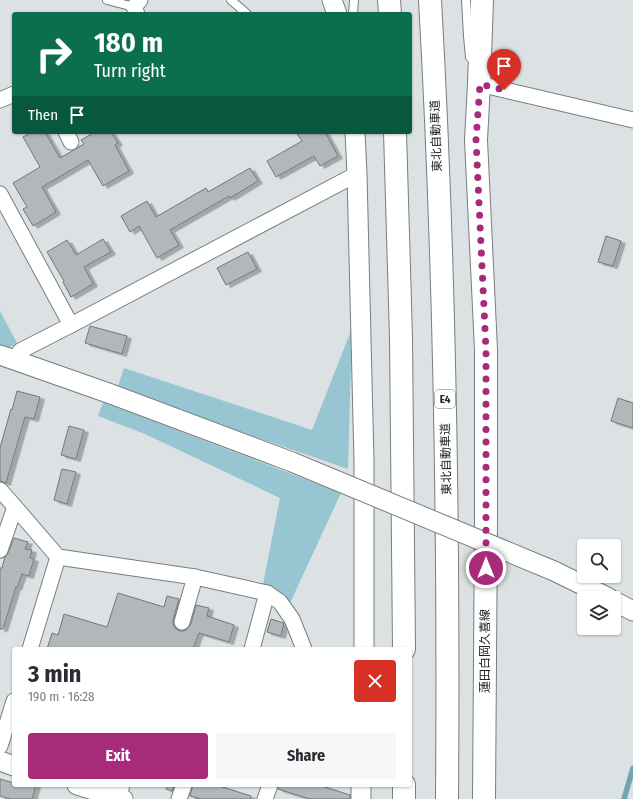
<!DOCTYPE html>
<html lang="en">
<head>
<meta charset="utf-8">
<style>
	body { margin:0; font-family:"Fira Sans Condensed","Noto Sans JP",sans-serif; background:#f7f7f7; color:#2b2b33; height:100vh; display:flex; flex-direction:column; font-size:15px; white-space:nowrap }
	* { box-sizing:border-box; margin:0 }
	p { font-size:13px; color:#7c7c81 }
	.icon { flex:none; width:22px; height:22px; fill:none; stroke:currentColor; stroke-width:2; stroke-linecap:round; stroke-linejoin:round }
	.map { position:relative; flex:1; overflow:hidden }
	.side { position:absolute; left:12px; top:647px; width:400px; height:140px; display:flex; flex-direction:column; background:#fff; border-radius:4px; box-shadow:0 1px 3px #0004 }
	.side>* { flex:none }
	.guide { position:absolute; left:12px; top:12px; width:400px; height:122px; border-radius:4px; box-shadow:0 1px 3px #0004; background:#0b6e4f; color:#fff; overflow:hidden }
	.tools { position:absolute; left:577px; top:539px; display:grid; gap:8px }
	.tools a { display:grid; place-items:center; width:44px; height:44px; border-radius:4px; background:#fff; box-shadow:0 1px 3px #0004; font-size:20px }
	.pin { position:absolute; display:grid; place-items:center; width:34px; height:34px; color:#fff; margin:-41px -17px; border-radius:50% 50% 50% 0; rotate:-45deg; box-shadow:0 0 4px #0007 }
	.pin .icon { rotate:45deg }
	.me { position:absolute; width:44px; margin:-22px; rotate:0deg; stroke-linejoin:round; filter:drop-shadow(0 0 3px #0008) }
	.turn { display:flex; align-items:center; gap:14px; height:84px; padding:0 16px; font-size:18px }
	.turn .icon { width:52px; height:52px; stroke-width:2.5 }
	.turn b { display:block; font-size:28px; line-height:34px }
	.then { display:flex; align-items:center; height:38px; padding:0 16px; background:#0003; gap:8px; font-size:15px }
	.round { display:grid; place-items:center; flex:none; width:42px; height:42px; border-radius:4px; background:#f7f7f7 }
	.summary { display:flex; align-items:center; justify-content:space-between; height:68px; padding:0 16px }
	h1 { font-size:24px; font-weight:700; line-height:30px }
	.action { display:flex; gap:8px; margin-top:auto; padding:8px 16px }
	.action a { flex:1; height:46px; border-radius:4px; background:#a82a7b; color:#fff; font-size:16px; font-weight:700; line-height:46px; text-align:center }
	.action a+a { background:#f7f7f7; color:#2b2b33 }
	.map>svg:first-child { display:block }
	.green { fill:#97c5d1 }
	.lines { fill:none; stroke-linecap:round; stroke-linejoin:round }
	.stream { stroke:#72a4b1; stroke-width:5.5 }
	.building { fill:#b2b8ba; stroke:#727779; filter:url(#shadow) }
	.service-casing { stroke:#787d7f; stroke-width:10 }
	.minor-casing { stroke:#787d7f; stroke-width:17 }
	.tertiary-casing { stroke:#787d7f; stroke-width:21 }
	.secondary-casing { stroke:#787d7f; stroke-width:24 }
	.motorway-casing { stroke:#787d7f; stroke-width:24 }
	.service { stroke:#fff; stroke-width:8 }
	.minor { stroke:#fff; stroke-width:15 }
	.tertiary { stroke:#fff; stroke-width:19 }
	.secondary { stroke:#fff; stroke-width:22 }
	.motorway { stroke:#fff; stroke-width:22 }
	.tertiary-bridge-casing { stroke:#787d7f; stroke-width:21; stroke-linecap:butt }
	.tertiary-bridge { stroke:#fff; stroke-width:19 }
	.route { stroke:#a82a7b; stroke-width:7; stroke-dasharray:0 12.6 }
	.labels { text-anchor:middle; dominant-baseline:central; stroke-width:3; stroke-linejoin:round; paint-order:stroke }
	.shield { fill:#fff; stroke:#646566; stroke-width:1 }
	.shield-label { font-size:11px; font-weight:bold; fill:#212324 }
	.street-label { font-size:12px; fill:#212324; stroke:#fff }
</style>
</head>
<body>
<div class="map">
<svg width="633" height="799" viewBox="0 0 633 799">
	<defs>
		<filter id="shadow"><feDropShadow dx="4.5" dy="2.5" stdDeviation="0" flood-color="#0004"/></filter>
	</defs>
	<rect width="100%" height="100%" fill="#dce2e4"/>
	<g class="green">
		<path d="M0,311L17,343L5,350L0,348Z"/>
		<path d="M352,328L348,469L117,389L124,368L312,430Z"/>
		<path d="M103,402L341,493L290,603L275,590L263,584L280,498L145,434L98,416Z"/>
	</g>
	<g class="lines">
		<path class="stream" d="M624,799L633,768"/>
	</g>
	<g class="building">
		<path d="M32,132H45L60,158L84,144L81,140L95,132H111L118,143L115,145L129,171L103,186L88,160L42,187L56,212L33,226L23,209L27,207L13,183L40,167L23,137Z"/>
		<path d="M296,132H325L338,156L320,166L314,156L276,177L267,161L302,141Z"/>
		<path d="M250,168L258,181L230,198L229,196L170,230L179,245L157,258L139,226L130,232L121,216L147,201L156,217L206,188L208,192Z"/>
		<path d="M606,236L621,241L613,266L598,262Z"/>
		<path d="M103,239L111,252L84,267L93,284L71,297L63,282L64,281L47,252L67,240L76,255Z"/>
		<path d="M248,252L257,269L226,285L217,268Z"/>
		<path d="M90,326L127,336L122,354L85,343Z"/>
		<path d="M17,391L40,397L34,419L25,417L6,483L0,481V448L11,409L12,410Z"/>
		<path d="M618,398L633,403V428L611,421Z"/>
		<path d="M69,426L84,430L76,459L61,455Z"/>
		<path d="M62,469L76,472L67,504L54,500Z"/>
		<path d="M14,538L28,542L25,549L32,550L30,558L34,559L29,576L22,574L17,588L16,587L3,629H0V568H2L5,557L8,553Z"/>
		<path d="M118,593L164,607L167,596L179,599L173,620V624L175,628L180,631H185L188,628L191,624L196,605L209,608L207,616L234,625L229,642L199,633L193,649H47L52,633L58,635L64,614L107,627Z"/>
		<path d="M271,619L284,623L281,636L267,632Z"/>
		<path d="M0,779L14,783V785H36L32,799H11L0,796Z"/>
		<path d="M167,785H174L172,791L166,789Z"/>
		<path d="M193,785H216L251,796L250,799H201L190,796Z"/>
		<path d="M279,785H319L350,795V799H310L278,789Z"/>
	</g>
	<g class="lines">
		<g class="service-casing">
			<g id="service">
				<path d="M107,0L134,7"/>
				<path d="M231,0L247,14"/>
				<path d="M466,0L468,36L470,57"/>
				<path d="M353,14L354,0"/>
			</g>
		</g>
		<g class="minor-casing">
			<g id="minor">
				<path d="M137,14L134,7L140,0"/>
				<path d="M479,84L633,120"/>
				<path d="M0,100L14,94"/>
				<path d="M66,132L71,142"/>
				<path d="M0,194L71,325"/>
				<path d="M15,361L20,351L71,325L357,174"/>
				<path d="M0,490L15,507L58,557L195,577L267,593L280,602L292,619L304,649"/>
				<path d="M0,550L15,507"/>
				<path d="M182,622L195,577"/>
				<path d="M30,649L58,557"/>
				<path d="M252,649L267,593"/>
				<path d="M0,746L14,701"/>
				<path d="M118,798L122,785"/>
				<path d="M179,799L184,785"/>
				<path d="M265,799L270,785"/>
			</g>
		</g>
		<g class="tertiary-casing">
			<g id="tertiary">
				<path d="M332,0L337,14"/>
				<path d="M355,132L357,174L364,461V649"/>
				<path d="M0,355L111,394L292,462"/>
				<path d="M554,571L609,598"/>
				<path d="M614,601L633,611"/>
				<path d="M0,761L14,766"/>
				<path d="M77,785L123,799"/>
				<path d="M361,785V799"/>
			</g>
		</g>
		<g class="secondary-casing">
			<path id="secondary" d="M482,0L479,84L476,140L486,350V521L484,799"/>
		</g>
		<g class="motorway-casing">
			<g id="motorway">
				<path d="M389,0L390,14"/>
				<path d="M430,0C445,266 449,533 447,799"/>
				<path d="M395,132L401,337L404,649"/>
				<path d="M404,799V785"/>
			</g>
		</g>
		<use href="#service" class="service"/>
		<use href="#minor" class="minor"/>
		<use href="#tertiary" class="tertiary"/>
		<use href="#secondary" class="secondary"/>
		<use href="#motorway" class="motorway"/>
		<g class="tertiary-bridge-casing">
			<path id="tertiary-bridge" d="M292,462L554,571"/>
		</g>
		<use href="#tertiary-bridge" class="tertiary-bridge"/>
	</g>
	<g class="lines">
		<path class="route" d="M486,568V350L476,140L480,84L504,90"/>
	</g>
	<g class="labels">
		<rect class="shield" x="435" y="390" width="20" height="18" rx="3"/>
		<g class="shield-label">
			<text x="445" y="399">E4</text>
		</g>
		<g class="street-label">
			<text transform="translate(436 136) rotate(-92)">東北自動車道</text>
			<text transform="translate(446 459) rotate(-91)">東北自動車道</text>
			<text transform="translate(485 651) rotate(-90)">蓮田白岡久喜線</text>
		</g>
	</g>
</svg>
<div class="tools">
<a><svg class="icon" aria-label="search" viewBox="0 0 24 24"><circle cx="10" cy="10" r="6"/><path d="M15 15l6 6"/></svg></a>
<a><svg class="icon" aria-label="layers" viewBox="0 0 24 24"><path d="M12 4l9 5-9 5-9-5zM3 14l9 5 9-5"/></svg></a>
</div>
<div class="pin" style="left:504px;top:90px;background:#d93025"><svg class="icon" aria-label="arrive" viewBox="0 0 24 24"><path d="M6 21V4h12l-3 4 3 4H6"/></svg></div>
<svg class="me" style="left:486px;top:568px" viewBox="-20 -20 40 40"><circle r="17" fill="#a82a7b" stroke="#fff" stroke-width="3"/><path d="M0-11L8 9 0 5-8 9z" fill="#fff"/></svg>
<div class="guide">
<div class="turn"><svg class="icon" aria-label="right" viewBox="0 0 24 24"><path d="M7 20v-9h11M14 6l5 5-5 5"/></svg><div><b>180 m</b>Turn right</div></div>
<div class="then">Then<svg class="icon" aria-label="arrive" viewBox="0 0 24 24"><path d="M6 21V4h12l-3 4 3 4H6"/></svg></div>
</div>
<section class="side">
<div class="summary"><div><h1>3 min</h1><p>190 m · 16:28</p></div><a class="round" style="background:#d93025;color:#fff"><svg class="icon" aria-label="close" viewBox="0 0 24 24"><path d="M6 6l12 12M18 6L6 18"/></svg></a></div>
<div class="action"><a>Exit</a><a>Share</a></div>
</section>
</div>
</body>
</html>
